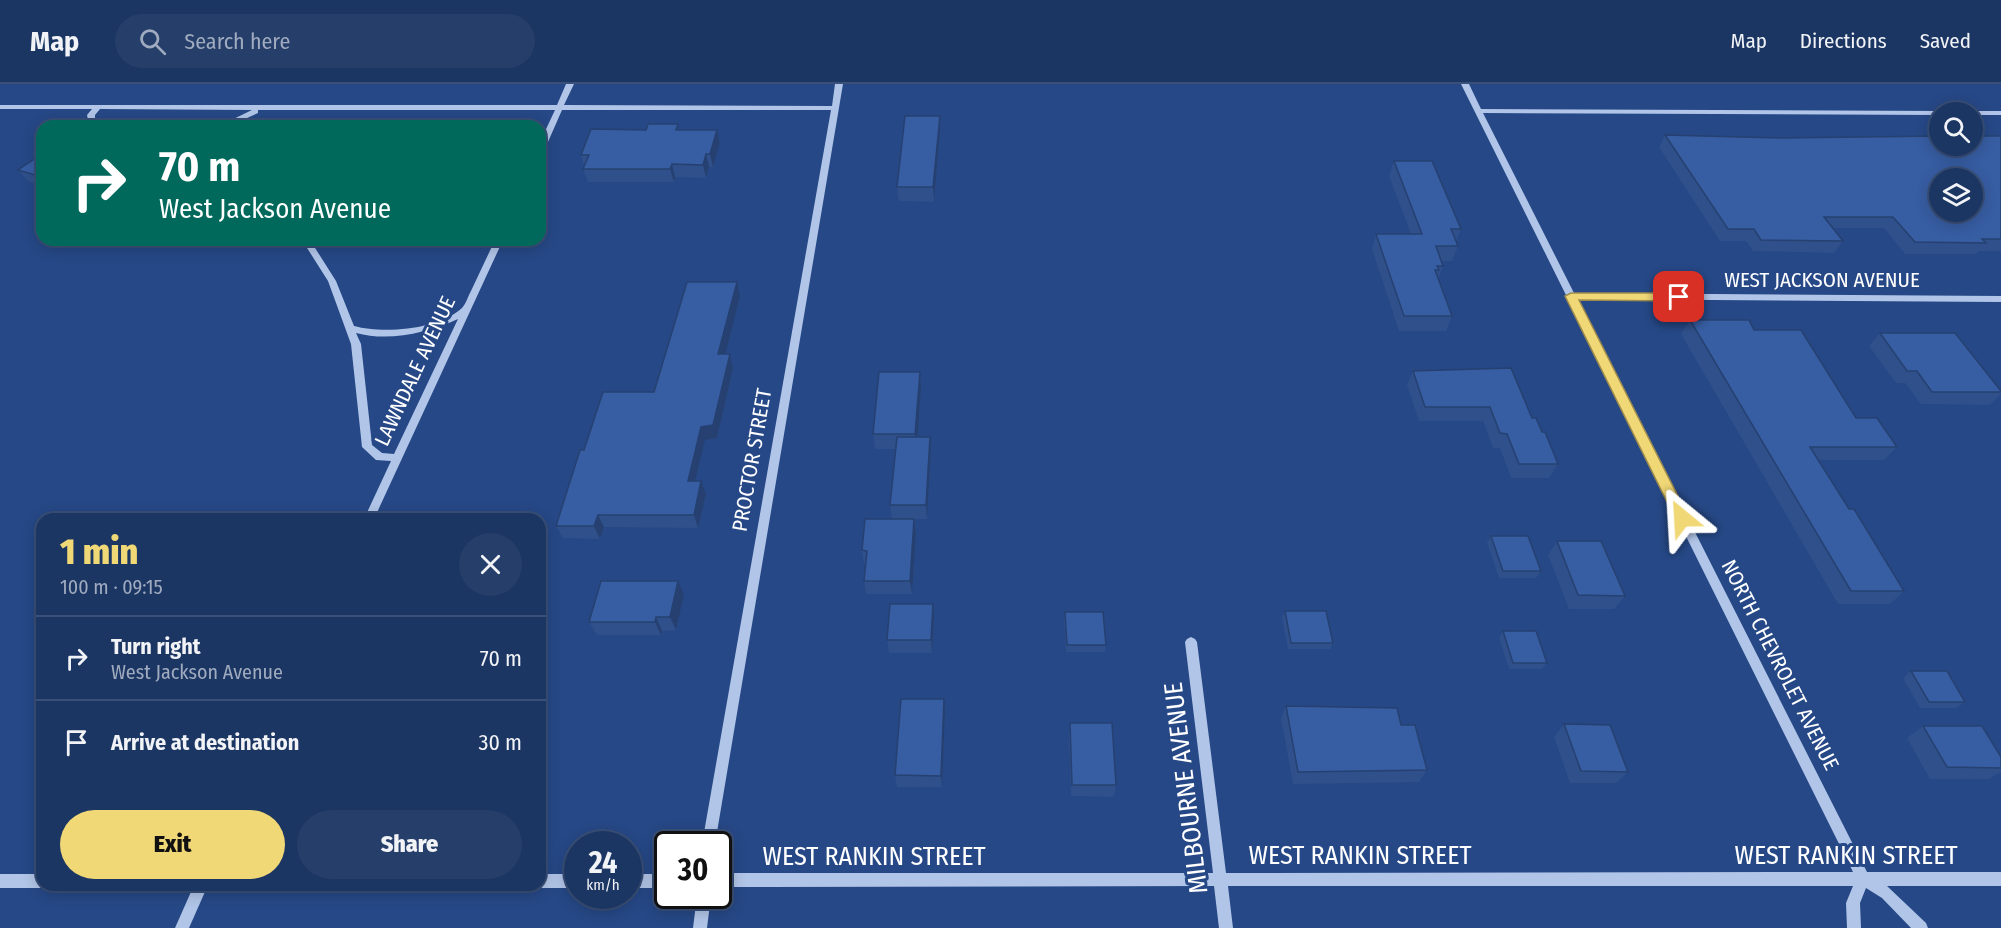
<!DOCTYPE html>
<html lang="en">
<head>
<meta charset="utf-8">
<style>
	body { margin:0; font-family:"Fira Sans Condensed",sans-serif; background:#253e6a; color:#f1f3f6; height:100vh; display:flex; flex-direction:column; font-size:22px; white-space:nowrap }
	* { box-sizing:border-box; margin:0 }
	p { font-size:20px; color:#a0abbf }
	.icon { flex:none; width:33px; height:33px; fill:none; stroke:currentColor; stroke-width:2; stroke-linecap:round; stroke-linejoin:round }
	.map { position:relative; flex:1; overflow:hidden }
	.sheet { position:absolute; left:36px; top:429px; width:510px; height:378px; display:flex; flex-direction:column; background:#1c3664; border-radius:18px; box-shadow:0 3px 15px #0003,0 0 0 2px #3a5078 }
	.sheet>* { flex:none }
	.guide { position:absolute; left:36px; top:36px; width:510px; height:126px; border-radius:18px; box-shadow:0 3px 15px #0003,0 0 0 2px #3a5078; background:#00695c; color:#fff; overflow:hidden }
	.controls { position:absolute; left:1929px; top:18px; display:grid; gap:12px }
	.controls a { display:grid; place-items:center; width:54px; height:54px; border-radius:50%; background:#1c3664; box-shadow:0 3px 15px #0003,0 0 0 2px #3a5078; font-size:30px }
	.speed { position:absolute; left:564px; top:747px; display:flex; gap:12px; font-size:30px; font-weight:700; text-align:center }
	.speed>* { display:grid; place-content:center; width:78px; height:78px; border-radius:50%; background:#1c3664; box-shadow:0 3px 15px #0003,0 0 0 2px #3a5078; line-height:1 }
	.speed small { font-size:15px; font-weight:400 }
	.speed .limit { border:3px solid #111; border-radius:9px; background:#fff; color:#111 }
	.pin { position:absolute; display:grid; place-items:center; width:51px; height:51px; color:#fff; margin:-26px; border-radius:12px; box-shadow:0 3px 9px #0006 }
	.me { position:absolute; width:66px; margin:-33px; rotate:333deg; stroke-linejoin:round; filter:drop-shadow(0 0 4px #0008) }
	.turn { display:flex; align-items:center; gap:21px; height:126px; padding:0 24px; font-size:27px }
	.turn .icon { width:78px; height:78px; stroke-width:2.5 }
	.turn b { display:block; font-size:42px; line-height:51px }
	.round { display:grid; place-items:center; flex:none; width:63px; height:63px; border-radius:32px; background:#253e6a }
	.summary { display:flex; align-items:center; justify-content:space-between; height:102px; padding:0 24px }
	h1 { font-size:36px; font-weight:800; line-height:45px; color:#f1d876 }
	.action { display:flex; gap:12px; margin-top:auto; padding:12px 24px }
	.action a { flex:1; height:69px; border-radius:36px; background:#f1d876; color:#111; font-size:24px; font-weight:800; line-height:69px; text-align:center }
	.action a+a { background:#253e6a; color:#f1f3f6 }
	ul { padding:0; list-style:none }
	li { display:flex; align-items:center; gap:18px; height:84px; padding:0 24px; border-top:2px solid #3a5078 }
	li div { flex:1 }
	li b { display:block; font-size:22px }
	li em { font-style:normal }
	header { display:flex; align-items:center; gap:36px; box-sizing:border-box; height:84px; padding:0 30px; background:#1c3664; border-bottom:2px solid #3a5078 }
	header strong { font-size:28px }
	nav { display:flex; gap:33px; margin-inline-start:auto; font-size:21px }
	.search { width:420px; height:54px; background:#253e6a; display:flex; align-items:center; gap:15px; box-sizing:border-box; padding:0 21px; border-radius:33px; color:#a0abbf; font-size:22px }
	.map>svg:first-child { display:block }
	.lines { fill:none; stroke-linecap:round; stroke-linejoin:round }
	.minor { fill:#b1c5e8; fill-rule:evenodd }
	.wall { fill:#2f508b }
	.shaded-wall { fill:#264171 }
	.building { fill:#375da2; stroke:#264171; stroke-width:1.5; fill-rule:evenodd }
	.route { fill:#f1d876; stroke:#9d8c4d; stroke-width:1.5 }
	.labels { text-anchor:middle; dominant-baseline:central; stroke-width:6; stroke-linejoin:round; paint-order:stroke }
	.street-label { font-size:21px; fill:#fff; stroke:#264886 }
	.near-street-label { font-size:26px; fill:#fff; stroke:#264886 }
</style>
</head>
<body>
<header>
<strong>Map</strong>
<div class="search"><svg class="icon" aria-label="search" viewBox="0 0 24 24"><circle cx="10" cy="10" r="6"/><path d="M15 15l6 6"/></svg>Search here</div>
<nav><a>Map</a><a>Directions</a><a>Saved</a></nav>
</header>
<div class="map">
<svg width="2001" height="844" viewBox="0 0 2001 844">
	<rect width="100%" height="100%" fill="#264886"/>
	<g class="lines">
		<g class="minor">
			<path d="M566,0H574L564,21L832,22L835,0H843L715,760H702L831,26H562L544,67L540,69V58L555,26H258V29L229,42H219L252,26L100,25L95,31V35L114,42H103L88,36L87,31L92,25H0V21H557Z"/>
			<path d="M1461,0H1469L1481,25L1940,27L1943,28H1940V31L1483,29L1574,209L2001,212V218L1577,215L1867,788H2001V802H1887L1926,839L1928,844H1911L1882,814L1866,804L1860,819L1861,844H1847L1846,819L1853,802H1228L1233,844H1219L1214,802L718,803V789H1213L1185,558L1187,555L1191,553L1195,555L1197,558L1226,789L1853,788Z"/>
			<path d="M1972,27H2001V31H1972V28H1969Z"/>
			<path d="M302,156H310L336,197L354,242C383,250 438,246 462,224C466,220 468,212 471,207C479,190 487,173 495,156H503L374,435H364L391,377L376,376L362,363L351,260L328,197ZM458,235L394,370L382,369L372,361L361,260L356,249C389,258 427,249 458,235Z"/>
			<path d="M0,790H42V801H47L42,804H0Z"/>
			<path d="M540,790H578V804H540L535,801H540Z"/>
			<rect x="628" y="790" width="40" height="14"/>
			<path d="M194,801H208L189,844H175Z"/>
			<path d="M697,812H711L707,844H693Z"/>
		</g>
	</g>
	<g class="wall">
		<path d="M940,32V46L934,118L899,117L897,103Z"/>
		<path d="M680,46H717L720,59L713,83H709L706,94L675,93L674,98H588L583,85L584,82L581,71Z"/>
		<path d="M1665,51L1781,54L2001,52V167H1979L1976,170H1905L1884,144H1833L1843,157L1834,169L1753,167L1746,157H1720L1659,63Z"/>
		<path d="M42,70V102L28,97L18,86Z"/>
		<path d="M1394,77L1461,145L1456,157L1458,162L1452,177H1441L1443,182L1438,195L1452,232L1446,247H1399L1372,165L1376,150H1411L1389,92Z"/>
		<path d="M737,198L740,212L725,270H730L733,284L717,354L705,356L695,397L706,410L698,444L604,443L600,455L563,454L556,442L584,366L654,308Z"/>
		<path d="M1690,236L1754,246L1856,334L1897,363L1884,376H1819L1849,425L1904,507L1890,520H1838L1681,250Z"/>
		<path d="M1880,249L2001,307V310L1990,321L1921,320L1905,299H1896L1869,262Z"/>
		<path d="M1413,287L1532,334L1542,348L1558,380L1549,394H1511L1500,364H1493L1483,337H1419L1407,301Z"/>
		<path d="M920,288L921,303L918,353L931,367L927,435H915L916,449L912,510H866L864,497L866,480H864L862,466L892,435L890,421L896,365H875L873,350Z"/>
		<path d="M1491,452L1541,487L1536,494H1499L1487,459Z"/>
		<path d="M1557,457L1625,512L1614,525H1569L1548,471Z"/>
		<path d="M684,511L676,546L662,547L661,551H597L589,538Z"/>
		<path d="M1285,527L1333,559L1330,565H1288L1282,534Z"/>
		<path d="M1065,528L1106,561L1105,568H1066L1064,535Z"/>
		<path d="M934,533L932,569H889L887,556Z"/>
		<path d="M1503,547L1547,579L1542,585H1509L1499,554Z"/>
		<path d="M1911,587L1965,618L1956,624H1920L1903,594Z"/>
		<path d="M1286,622L1401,641L1427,686L1419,698L1293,700L1281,634Z"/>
		<path d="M945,628L942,703H897L895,691Z"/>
		<path d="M1070,639L1116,701L1114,713L1071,712L1069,651Z"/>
		<path d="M1564,640L1628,688L1616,699H1570L1554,653Z"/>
		<path d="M1923,642L2001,673V688L1989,695H1930L1907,654Z"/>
	</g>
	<g class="shaded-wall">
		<path d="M940,32V46L934,118L933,103Z"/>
		<path d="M717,46L720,59L713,83L710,70Z"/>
		<path d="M706,70L709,83L706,94L703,81Z"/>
		<path d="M672,80L675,93L674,98L670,85Z"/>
		<path d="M737,198L740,212L722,284L718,270Z"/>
		<path d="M730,270L733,284L717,354L705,356L692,410L688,397L701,343Z"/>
		<path d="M920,288L921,303L917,365L915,350Z"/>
		<path d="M930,353L931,367L927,435L926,421Z"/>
		<path d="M701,397L706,410L698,444L694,431Z"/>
		<path d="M598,431L604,443L600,455L594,442Z"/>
		<path d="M914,435L916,449L912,510L910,497Z"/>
		<path d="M678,497L684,511L676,546L670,533Z"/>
		<path d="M933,520L934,533L932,569L931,556Z"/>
		<path d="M656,533L662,547L661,551L655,538Z"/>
		<path d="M944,615L945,628L942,703L941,692Z"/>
	</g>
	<g class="building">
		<path d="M905,32H940L933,103H897Z"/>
		<path d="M648,40H678L676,46H717L710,70H706L703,81L672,80L670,85H583L589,71H581L591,45L646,46Z"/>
		<path d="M1665,51L1781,54L1940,52V62H1972V52H2001V155H1982L1986,159L1915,158L1893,133H1824L1843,157L1761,156L1754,145H1728ZM1940,94H1972V128H1940Z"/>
		<path d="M42,70V93L18,86Z"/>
		<path d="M1394,77H1432L1461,145H1451L1458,162H1436L1443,182H1437L1439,186H1435L1452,232H1404L1376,150H1422Z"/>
		<path d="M687,198H737L718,270H730L713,341L701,343L688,397H701L694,431H598L594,442H556L580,366H584L603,308H654Z"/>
		<path d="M1690,236H1749L1754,246H1801L1856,334H1877L1897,363H1810L1849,425H1854L1904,507H1851Z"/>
		<path d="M1880,249H1955L2001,307V308H1932L1917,287H1907Z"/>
		<path d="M1511,284L1532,334H1536L1542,348H1545L1558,380H1519L1507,350L1500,349L1490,323H1425L1413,287Z"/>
		<path d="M879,288H920L915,350H873Z"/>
		<path d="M897,353H930L926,421H890Z"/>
		<path d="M865,435H914L910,497H864L867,467L862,466Z"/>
		<path d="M1491,452H1528L1541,487H1503Z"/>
		<path d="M1557,457H1601L1625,512L1578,511Z"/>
		<path d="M601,497H678L670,533H656L655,538H589Z"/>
		<path d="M890,520H933L931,556H887Z"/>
		<path d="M1285,527H1326L1333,559H1291Z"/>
		<path d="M1065,528H1103L1106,561H1067Z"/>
		<path d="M1503,547H1536L1547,579H1513Z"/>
		<path d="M1911,587H1947L1965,618H1929Z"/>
		<path d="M901,615H944L941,692L895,691Z"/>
		<path d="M1286,622L1397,624L1401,641H1415L1427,686L1298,688Z"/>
		<path d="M1070,639H1112L1116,701H1072Z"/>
		<path d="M1564,640L1610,641L1628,688L1581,687Z"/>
		<path d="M1923,642H1982L2001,673V684L1947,683Z"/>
	</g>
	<path class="route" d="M1571,209H1679L1684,213L1679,217L1579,216L1689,434L1687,437L1682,439L1675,434L1565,212Z"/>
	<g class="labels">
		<g class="street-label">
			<text x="1822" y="196">WEST JACKSON AVENUE</text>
			<text transform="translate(415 287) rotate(-65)">LAWNDALE AVENUE</text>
			<text transform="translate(752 376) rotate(-80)">PROCTOR STREET</text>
			<text transform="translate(1780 581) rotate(63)">NORTH CHEVROLET AVENUE</text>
		</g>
		<g class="near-street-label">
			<text transform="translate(1186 704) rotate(-97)">MILBOURNE AVENUE</text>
			<text x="1360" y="771">WEST RANKIN STREET</text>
			<text x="1846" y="771">WEST RANKIN STREET</text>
			<text x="874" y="772">WEST RANKIN STREET</text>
		</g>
	</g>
</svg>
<div class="controls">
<a><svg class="icon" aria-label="search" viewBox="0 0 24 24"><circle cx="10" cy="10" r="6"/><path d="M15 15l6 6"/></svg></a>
<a><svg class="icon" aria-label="layers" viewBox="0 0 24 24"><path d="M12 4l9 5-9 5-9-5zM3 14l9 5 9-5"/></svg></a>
</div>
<div class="speed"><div>24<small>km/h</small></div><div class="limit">30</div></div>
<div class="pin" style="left:1679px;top:213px;background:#d93025"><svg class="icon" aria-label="arrive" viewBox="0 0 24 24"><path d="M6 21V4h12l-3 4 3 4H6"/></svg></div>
<svg class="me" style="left:1682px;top:434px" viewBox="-20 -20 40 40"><path d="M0-17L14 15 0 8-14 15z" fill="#f1d876" stroke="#fff" stroke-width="4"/></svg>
<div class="guide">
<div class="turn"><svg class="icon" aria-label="right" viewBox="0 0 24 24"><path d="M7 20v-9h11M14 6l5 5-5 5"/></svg><div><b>70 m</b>West Jackson Avenue</div></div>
</div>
<section class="sheet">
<div class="summary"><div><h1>1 min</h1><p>100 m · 09:15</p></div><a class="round"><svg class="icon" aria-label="close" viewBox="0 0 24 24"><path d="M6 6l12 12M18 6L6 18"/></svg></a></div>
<ul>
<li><svg class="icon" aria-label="right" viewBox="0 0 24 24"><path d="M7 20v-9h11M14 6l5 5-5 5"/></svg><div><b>Turn right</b><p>West Jackson Avenue</p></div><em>70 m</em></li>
<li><svg class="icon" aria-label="arrive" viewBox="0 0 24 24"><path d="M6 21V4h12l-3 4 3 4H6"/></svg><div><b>Arrive at destination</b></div><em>30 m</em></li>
</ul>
<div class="action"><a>Exit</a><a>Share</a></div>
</section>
</div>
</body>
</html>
